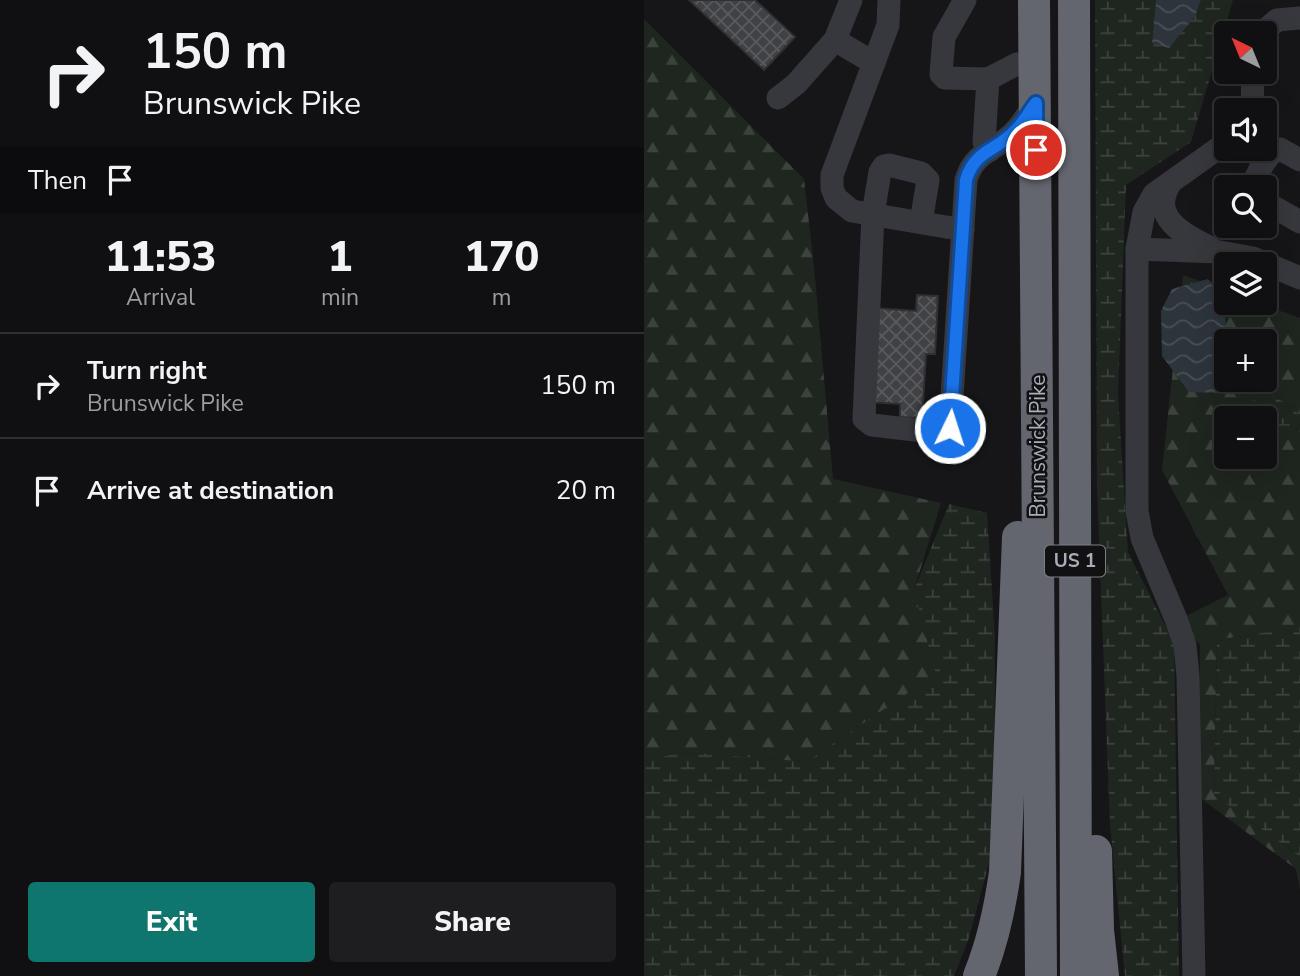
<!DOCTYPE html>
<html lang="en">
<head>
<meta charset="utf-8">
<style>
	body { margin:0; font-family:"Nunito Sans",sans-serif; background:#1e1e20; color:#f1f3f6; height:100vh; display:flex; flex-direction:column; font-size:26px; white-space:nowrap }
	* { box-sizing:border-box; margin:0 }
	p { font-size:23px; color:#9c9d9f }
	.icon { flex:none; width:38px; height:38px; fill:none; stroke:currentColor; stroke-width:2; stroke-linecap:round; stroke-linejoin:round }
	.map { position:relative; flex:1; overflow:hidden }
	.details { display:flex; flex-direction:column; background:#101012; width:644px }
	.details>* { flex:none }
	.guide { background:#101012; color:#f1f3f6; overflow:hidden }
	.needle { width:46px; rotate:317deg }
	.fabs { position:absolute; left:570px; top:21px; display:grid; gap:14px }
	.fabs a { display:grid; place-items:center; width:63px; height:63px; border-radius:7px; background:#101012; box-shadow:0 7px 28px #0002,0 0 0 2px #303032; font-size:35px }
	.pin { position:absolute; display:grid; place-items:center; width:60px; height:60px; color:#fff; margin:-30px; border:4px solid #fff; border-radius:50%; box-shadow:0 2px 7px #0007 }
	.me { position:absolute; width:77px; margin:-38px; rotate:4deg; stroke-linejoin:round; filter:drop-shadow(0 0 5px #0008) }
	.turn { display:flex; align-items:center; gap:24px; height:147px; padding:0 28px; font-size:32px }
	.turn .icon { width:91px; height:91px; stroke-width:2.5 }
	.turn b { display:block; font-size:49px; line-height:60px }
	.then { display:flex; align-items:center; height:66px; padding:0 28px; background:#0003; gap:14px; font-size:26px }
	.eta { display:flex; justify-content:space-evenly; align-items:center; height:119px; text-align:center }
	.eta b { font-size:42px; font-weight:800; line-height:49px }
	.cta { display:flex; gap:14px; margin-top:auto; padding:14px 28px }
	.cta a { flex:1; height:80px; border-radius:7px; background:#0f766e; color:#fff; font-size:28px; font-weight:800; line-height:80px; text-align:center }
	.cta a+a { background:#1e1e20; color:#f1f3f6 }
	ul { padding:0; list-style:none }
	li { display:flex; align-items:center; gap:21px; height:105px; padding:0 28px; border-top:2px solid #303032 }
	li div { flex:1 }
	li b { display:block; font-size:26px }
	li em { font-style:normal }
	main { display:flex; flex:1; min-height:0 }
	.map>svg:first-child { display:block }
	.forest { fill:url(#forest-firs) }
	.wetland { fill:url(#wetland-marsh) }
	.water { fill:url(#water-waves) }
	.building { fill:url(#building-cross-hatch); stroke:#303034; stroke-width:2 }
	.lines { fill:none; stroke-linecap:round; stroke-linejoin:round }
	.minor { stroke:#37383d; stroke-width:23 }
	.highway { stroke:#63666e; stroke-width:32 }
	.route-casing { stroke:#114b97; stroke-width:18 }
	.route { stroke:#1a73e8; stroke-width:12 }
	.labels { text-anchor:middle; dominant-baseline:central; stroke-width:5; stroke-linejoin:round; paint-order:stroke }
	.shield { fill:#111113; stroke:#7b7e86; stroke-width:2 }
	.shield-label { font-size:19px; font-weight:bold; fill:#a8adb8 }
	.street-label { font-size:21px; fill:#a8adb8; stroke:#111113 }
</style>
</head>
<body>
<main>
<section class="details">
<div class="guide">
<div class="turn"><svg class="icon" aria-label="right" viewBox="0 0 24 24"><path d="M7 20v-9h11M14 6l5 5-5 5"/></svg><div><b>150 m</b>Brunswick Pike</div></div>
<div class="then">Then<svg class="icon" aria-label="arrive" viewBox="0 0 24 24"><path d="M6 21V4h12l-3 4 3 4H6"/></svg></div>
</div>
<div class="eta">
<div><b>11:53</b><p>Arrival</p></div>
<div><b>1</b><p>min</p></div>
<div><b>170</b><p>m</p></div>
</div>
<ul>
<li><svg class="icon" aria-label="right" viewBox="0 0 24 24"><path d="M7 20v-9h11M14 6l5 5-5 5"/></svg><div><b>Turn right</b><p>Brunswick Pike</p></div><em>150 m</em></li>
<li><svg class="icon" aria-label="arrive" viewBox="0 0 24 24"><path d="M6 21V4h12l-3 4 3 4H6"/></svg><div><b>Arrive at destination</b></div><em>20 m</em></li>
</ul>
<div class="cta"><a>Exit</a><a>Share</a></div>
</section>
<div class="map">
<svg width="656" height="976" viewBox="0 0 656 976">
	<defs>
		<pattern id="forest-firs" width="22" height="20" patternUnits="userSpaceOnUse" patternTransform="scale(1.75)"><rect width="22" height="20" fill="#1e261f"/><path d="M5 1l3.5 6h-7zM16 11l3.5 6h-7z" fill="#3c433d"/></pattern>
		<pattern id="wetland-marsh" width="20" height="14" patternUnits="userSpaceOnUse" patternTransform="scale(1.75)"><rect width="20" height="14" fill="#1e261f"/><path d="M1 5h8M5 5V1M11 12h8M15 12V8" fill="none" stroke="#3c433d"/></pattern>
		<pattern id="water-waves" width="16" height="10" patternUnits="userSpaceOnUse" patternTransform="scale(1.75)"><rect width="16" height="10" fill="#2c353c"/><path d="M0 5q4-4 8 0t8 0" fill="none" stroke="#485056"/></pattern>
		<pattern id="building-cross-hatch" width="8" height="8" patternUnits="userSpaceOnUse" patternTransform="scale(1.75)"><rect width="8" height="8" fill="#404145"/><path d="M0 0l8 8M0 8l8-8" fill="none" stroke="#595a5e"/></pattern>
	</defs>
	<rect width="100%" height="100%" fill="#161618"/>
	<g class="forest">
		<path d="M0,19L160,179L170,267L189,479L297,503L270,590L293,674L162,762L39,752L0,761Z"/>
		<path d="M539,275L583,291V303H614L656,318V410L636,400L621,380V341H583V380H612L609,399L618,418H583V457H621V425L649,426L656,432V627L573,640L570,795L656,857V890L652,869L555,797L556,645L538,618L584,595L518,470Z"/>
	</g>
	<g class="wetland">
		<path d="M451,0H512L508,43L551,16L557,0H589L547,142L482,185L474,395L484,552L530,643L535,976H481L466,825L453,490Z"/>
		<path d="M612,380H621L636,400L656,410V432L648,426L621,425V418H618L609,399Z"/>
		<path d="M305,504L343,513L351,637L350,844L325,938L310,976H0V761L39,752L162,762L292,674L270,590Z"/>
		<path d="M656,627V857L570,795L573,640Z"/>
	</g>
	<g class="water">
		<path d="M512,0H557L551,16L525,48L508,43Z"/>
		<path d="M564,279L580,296L583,356L577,393L545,392L518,356L517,311L528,289Z"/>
	</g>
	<g class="building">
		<path d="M45,0H111L151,37L120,70Z"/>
		<path d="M273,295L294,296L291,354H282L278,418L256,417V404L226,402L231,308L272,311Z"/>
	</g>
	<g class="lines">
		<g class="minor">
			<path d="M245,0L244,25L188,175V188L192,198L208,211L302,227L319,229"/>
			<path d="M321,0L300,37L297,74L301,78L344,79"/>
			<path d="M618,33L633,20L656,18"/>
			<path d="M191,40L230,63"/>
			<path d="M134,98L152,84L191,40L207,0"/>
			<path d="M608,110L609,72"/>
			<path d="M345,151L340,142L344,79L373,64L391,62"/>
			<path d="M527,182C504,217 540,235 567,248"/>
			<path d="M608,187V185C615,172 622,152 636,149L656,160"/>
			<path d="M621,202L656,222"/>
			<path d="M277,222L284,180L277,173L245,165L240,166L236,172L229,214L220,419L228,425L297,433L306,428L322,180C331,149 354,151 372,130C380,122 385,111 392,102"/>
			<path d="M493,249L576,252L609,258L656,278"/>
			<path d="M550,976L544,676L541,645L532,619L498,538L493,511V249L500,212L510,194L583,142"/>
		</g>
		<g class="highway">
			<path d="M390,0L397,976"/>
			<path d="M430,0L432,976"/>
			<path d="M452,851L454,930L459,976"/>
			<path d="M335,976C349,942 356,908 361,872L374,537"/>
		</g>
	</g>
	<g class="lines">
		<g class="route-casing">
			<path id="route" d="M306,428L322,180C331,149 354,151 372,130C380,122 385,112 392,103V150"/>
		</g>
		<use href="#route" class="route"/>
	</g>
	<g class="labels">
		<rect class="shield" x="401" y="545.5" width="60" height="31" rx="5"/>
		<g class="shield-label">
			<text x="431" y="561">US 1</text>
		</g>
		<g class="street-label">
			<text transform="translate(394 446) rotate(-90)">Brunswick Pike</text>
		</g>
	</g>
</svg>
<div class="fabs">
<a><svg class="needle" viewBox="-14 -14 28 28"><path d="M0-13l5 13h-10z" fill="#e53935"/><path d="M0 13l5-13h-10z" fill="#9c9d9f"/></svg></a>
<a><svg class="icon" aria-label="sound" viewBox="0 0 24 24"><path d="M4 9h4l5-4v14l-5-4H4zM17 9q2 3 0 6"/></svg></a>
<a><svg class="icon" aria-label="search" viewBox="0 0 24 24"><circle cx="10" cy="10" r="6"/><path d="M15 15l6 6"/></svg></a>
<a><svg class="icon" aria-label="layers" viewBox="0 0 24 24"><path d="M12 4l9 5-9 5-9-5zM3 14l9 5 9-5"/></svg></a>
<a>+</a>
<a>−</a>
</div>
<div class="pin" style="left:392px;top:150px;background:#d93025"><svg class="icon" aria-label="arrive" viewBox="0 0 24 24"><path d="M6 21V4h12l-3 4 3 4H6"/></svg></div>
<svg class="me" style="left:306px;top:428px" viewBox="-20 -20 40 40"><circle r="17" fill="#1a73e8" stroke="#fff" stroke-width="3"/><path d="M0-11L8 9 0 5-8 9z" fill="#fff"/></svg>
</div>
</main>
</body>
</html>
